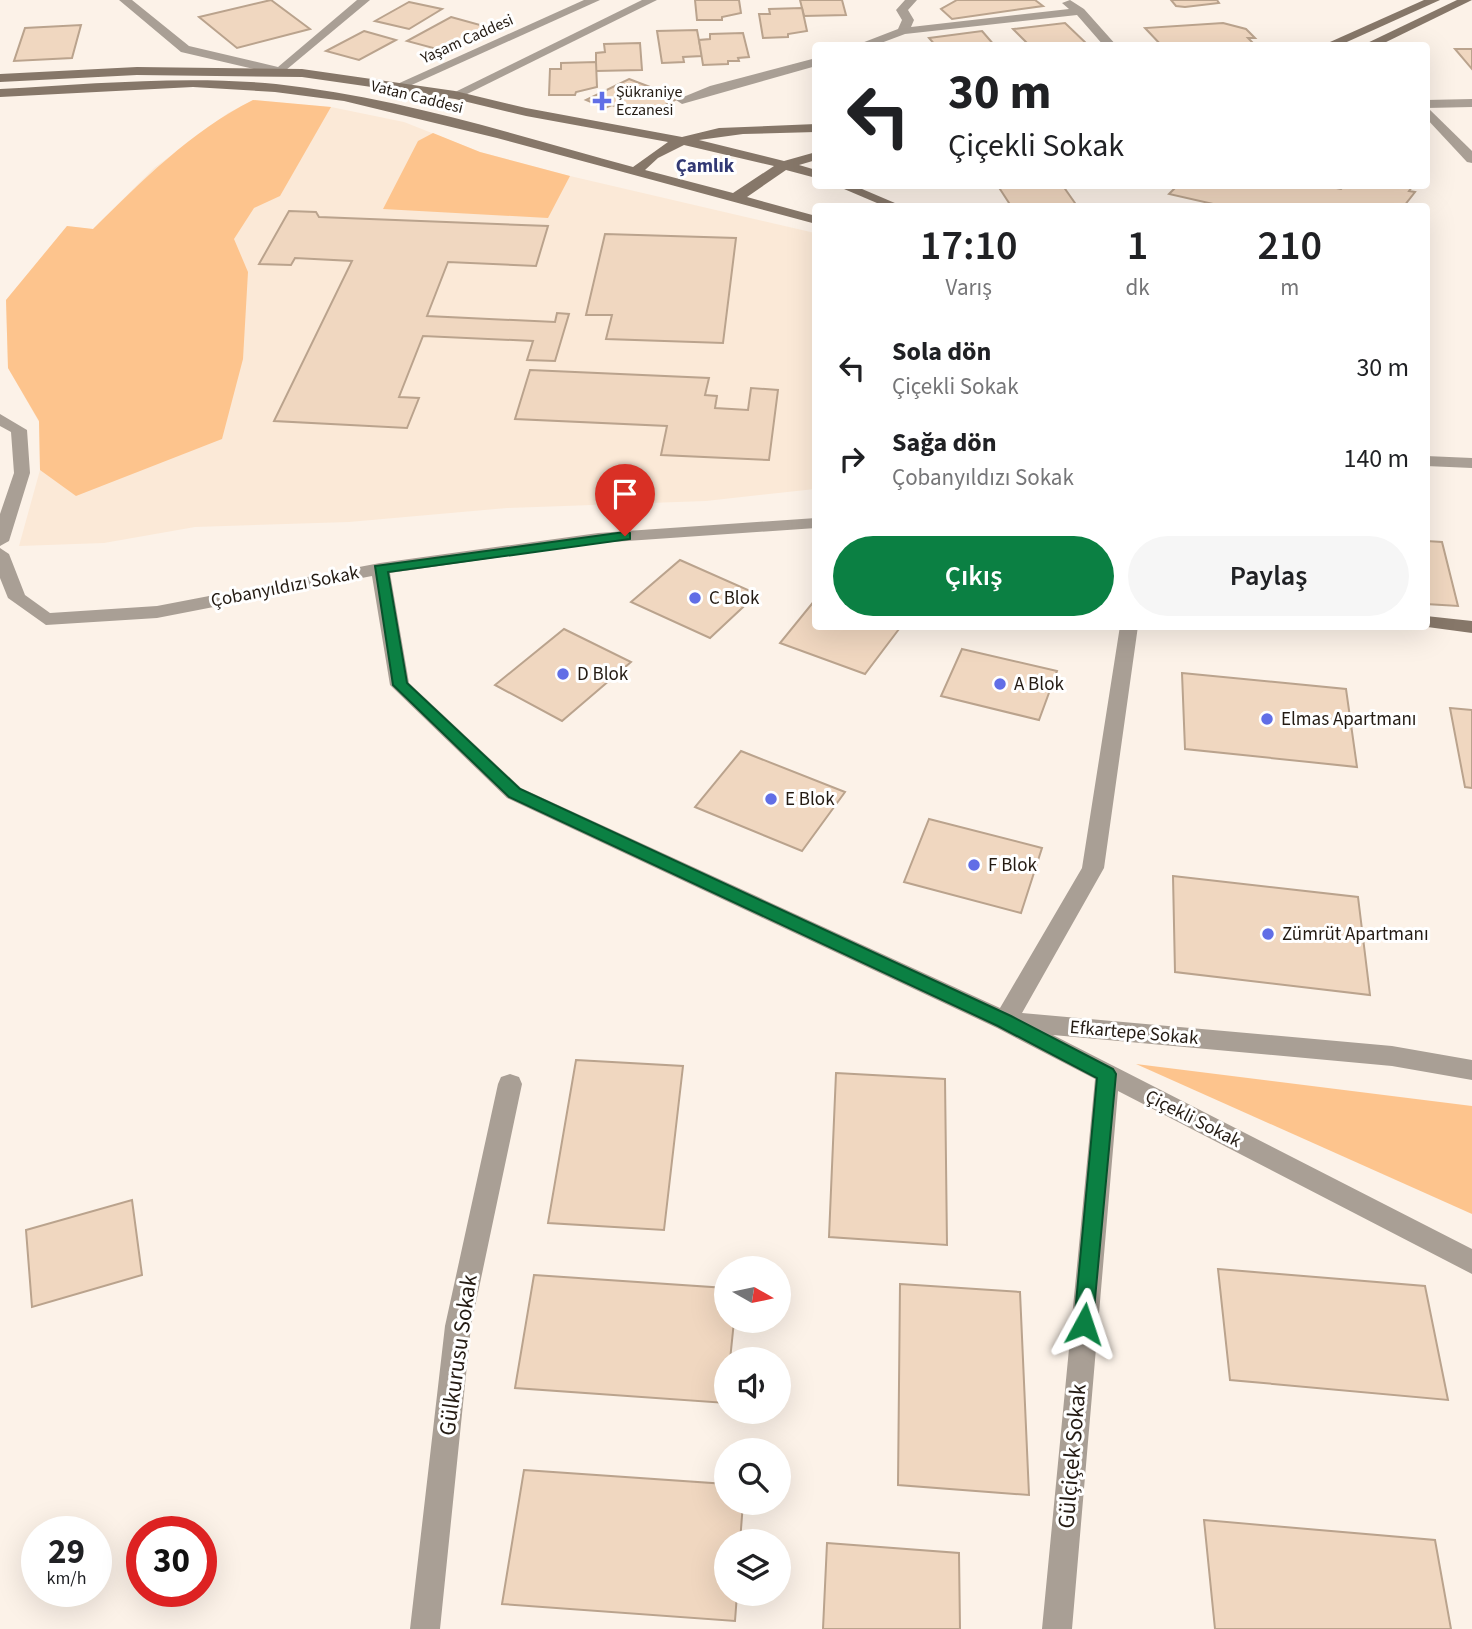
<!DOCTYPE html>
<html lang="tr">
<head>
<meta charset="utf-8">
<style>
	body { margin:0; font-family:"Source Sans 3",sans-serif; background:#f6f6f6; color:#202124; height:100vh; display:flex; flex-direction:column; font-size:26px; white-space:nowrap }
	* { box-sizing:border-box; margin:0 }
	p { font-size:23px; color:#757577 }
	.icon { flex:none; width:38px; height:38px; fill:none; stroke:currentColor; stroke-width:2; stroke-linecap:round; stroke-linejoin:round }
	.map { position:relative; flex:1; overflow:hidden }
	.details { position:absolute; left:812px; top:203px; width:618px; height:427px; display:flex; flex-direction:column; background:#fff; border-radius:7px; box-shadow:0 7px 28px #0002 }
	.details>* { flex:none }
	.guide { position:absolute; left:812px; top:42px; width:618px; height:147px; border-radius:7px; box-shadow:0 7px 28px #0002; background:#fff; color:#202124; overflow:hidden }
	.needle { width:46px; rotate:99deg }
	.tools { position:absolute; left:714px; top:1256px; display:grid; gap:14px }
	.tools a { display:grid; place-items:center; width:77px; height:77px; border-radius:50%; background:#fff; box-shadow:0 7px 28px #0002; font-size:35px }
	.speed { position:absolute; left:21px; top:1516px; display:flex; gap:14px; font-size:35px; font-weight:700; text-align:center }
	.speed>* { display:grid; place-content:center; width:91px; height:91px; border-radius:50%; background:#fff; box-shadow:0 7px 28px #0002; line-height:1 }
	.speed small { font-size:18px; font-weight:400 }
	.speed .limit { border:10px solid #d22; background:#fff; color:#111 }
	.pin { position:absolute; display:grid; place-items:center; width:60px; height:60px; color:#fff; margin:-72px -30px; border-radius:50% 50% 50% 0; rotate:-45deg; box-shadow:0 0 7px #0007 }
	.pin .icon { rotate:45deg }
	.me { position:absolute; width:77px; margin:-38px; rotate:5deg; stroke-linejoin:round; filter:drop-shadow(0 0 5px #0008) }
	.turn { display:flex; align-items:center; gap:24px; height:147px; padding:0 21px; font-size:32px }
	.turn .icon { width:91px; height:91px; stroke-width:2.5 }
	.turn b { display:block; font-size:49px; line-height:60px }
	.eta { display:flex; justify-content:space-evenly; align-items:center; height:119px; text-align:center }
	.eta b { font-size:42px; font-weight:600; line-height:49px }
	.primary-button { display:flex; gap:14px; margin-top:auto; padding:14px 21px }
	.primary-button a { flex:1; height:80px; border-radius:42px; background:#0b8043; color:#fff; font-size:28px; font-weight:600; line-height:80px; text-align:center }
	.primary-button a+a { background:#f6f6f6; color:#202124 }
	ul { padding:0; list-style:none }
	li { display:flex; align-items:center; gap:21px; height:91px; padding:0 21px }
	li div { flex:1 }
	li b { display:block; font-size:26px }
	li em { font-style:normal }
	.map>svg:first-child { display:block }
	.built { fill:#fbe9d7 }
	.green { fill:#fdc48d }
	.building { fill:#f0d7c0; stroke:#baa38d; stroke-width:2 }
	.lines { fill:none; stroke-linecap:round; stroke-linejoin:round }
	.lane { fill:#a99f95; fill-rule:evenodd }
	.street { fill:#a99f95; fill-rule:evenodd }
	.secondary { fill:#867769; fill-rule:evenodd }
	.route { fill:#0b8043; stroke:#07532c; stroke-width:2 }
	.poi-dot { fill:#616ee6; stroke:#fff; stroke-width:2.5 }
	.labels { text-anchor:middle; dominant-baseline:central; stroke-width:6; stroke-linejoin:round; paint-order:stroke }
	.far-street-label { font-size:16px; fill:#241b13; stroke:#fff }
	.far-poi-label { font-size:16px; fill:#241b13; stroke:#fff; text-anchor:start }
	.far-quarter-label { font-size:19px; font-weight:bold; fill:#323974; stroke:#fff }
	.street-label { font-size:19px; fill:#241b13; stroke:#fff }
	.poi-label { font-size:19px; fill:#241b13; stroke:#fff; text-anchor:start }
	.near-street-label { font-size:23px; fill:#241b13; stroke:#fff }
</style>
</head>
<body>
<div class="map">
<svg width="1472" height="1629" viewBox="0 0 1472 1629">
	<rect width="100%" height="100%" fill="#fcf2e8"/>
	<path class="built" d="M253,100L331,107L404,122L480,152L570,176L815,233V489L706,501L507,508L349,522L195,527L104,543L19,546L40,470L39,422L8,368L6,300L67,226L93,229L154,168L228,113Z"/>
	<g class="green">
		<path d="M253,100L331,107L280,196L254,208L234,239L248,272L243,359L222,439L76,496L40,470L39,421L8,368L6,300L67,226L93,229C142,181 191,131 253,100Z"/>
		<path d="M433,133L480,152L570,176L548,218L383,209L418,141Z"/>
		<path d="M1136,1064L1472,1106V1214Z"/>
	</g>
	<g class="building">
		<path d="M271,0L310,29L237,48L199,17Z"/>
		<path d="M695,0H739L741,13L722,17V20H697Z"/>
		<path d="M800,0H842L846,15L804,16Z"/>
		<path d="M957,0H1035L1043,6L952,19L941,9Z"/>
		<path d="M1171,0H1217L1219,3L1185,7L1176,6Z"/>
		<path d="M409,2L442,9L409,29L375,21Z"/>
		<path d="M802,8L807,31L788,34V37L763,38L759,14H770L769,9Z"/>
		<path d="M451,17L491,28L448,52L407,41Z"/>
		<path d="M1065,23L1089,46H1030L1013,29Z"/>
		<path d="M1223,23L1246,29L1255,38H1248L1254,44L1162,46L1145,28Z"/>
		<path d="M81,25L72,58L14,61L25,28Z"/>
		<path d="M697,30L702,56L683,57L684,62L662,63L657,31Z"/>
		<path d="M364,31L396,40L359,60L326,51Z"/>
		<path d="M982,31L995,46H936L929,38Z"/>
		<path d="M743,33L749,57L738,58L739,61H728V64L703,65L699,40L710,39V34Z"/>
		<path d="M640,43L642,70L596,71V53L605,52L604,44Z"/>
		<path d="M1455,49H1472V69Z"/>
		<path d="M596,62L597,87L576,92L575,95H549L550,69H561V63Z"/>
		<path d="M629,79L679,98L648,114L630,107L624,110L612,105L605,108L586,100Z"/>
		<path d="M998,186H1063L1077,206H1011Z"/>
		<path d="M1177,186H1326L1341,189L1344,186H1413L1409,191L1415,192L1404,206H1222L1169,194Z"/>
		<path d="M289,211L316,212L319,217L548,226L536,266L448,262L427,316L555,322L557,313L569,314L555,361L527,360L533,341L423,336L399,397L419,398L407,428L274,421L352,261L295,258L291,265L259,264Z"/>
		<path d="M605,234L736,238L723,343L606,339L612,315H586Z"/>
		<path d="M530,370L709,378L705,395L717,396L715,408L748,410L751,388L778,390L769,460L661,455L667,426L515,419Z"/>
		<path d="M1426,541L1442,542L1458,606L1426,604Z"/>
		<path d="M680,560L757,594L710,638L631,602Z"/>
		<path d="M815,600L816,626L899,629L865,674L780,643Z"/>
		<path d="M564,629L631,662L562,721L495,685Z"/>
		<path d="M962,649L1057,671L1039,720L941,696Z"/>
		<path d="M1182,673L1346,689L1357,767L1185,749Z"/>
		<path d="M1450,708L1472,710V788L1465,787Z"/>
		<path d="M741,751L845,792L802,851L695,807Z"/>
		<path d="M929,819L1042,848L1021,913L904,882Z"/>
		<path d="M1173,876L1358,897L1370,995L1175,972Z"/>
		<path d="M576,1060L683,1066L664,1230L548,1223Z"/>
		<path d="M836,1073L945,1079L947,1245L829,1237Z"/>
		<path d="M132,1200L142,1275L32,1307L26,1230Z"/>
		<path d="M1218,1269L1425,1286L1448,1400L1230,1380Z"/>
		<path d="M534,1275L726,1288V1321H734L730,1360H726V1403L515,1388Z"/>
		<path d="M900,1284L1020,1292L1029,1495L898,1485Z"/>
		<path d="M524,1470L726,1484V1503H743L740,1542H726V1594H737L735,1621L502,1604Z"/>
		<path d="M1204,1520L1435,1540L1451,1629H1215Z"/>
		<path d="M827,1543L959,1553L960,1629H823Z"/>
	</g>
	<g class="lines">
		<path class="lane" d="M1426,106L1472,151V163L1467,162L1426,118Z"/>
		<g class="street">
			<path d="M119,0H132L189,46L278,67L357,0H370L280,75L181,52Z"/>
			<path d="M584,0H600L405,88L395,85Z"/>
			<path d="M642,0H657L459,98L449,95Z"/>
			<path d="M905,0H917L908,10L914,20L911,27L1069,9L1062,3L1070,0L1084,9L1117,46H1104L1077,15L905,34L873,46H854L898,29L902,20L896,10Z"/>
			<path d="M816,58V66L682,104L676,100L710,86Z"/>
			<path d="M1472,99V107L1426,108V100Z"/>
			<path d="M0,414L27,430L30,473L9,541L0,546V514L14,473L11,432L0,426Z"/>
			<path d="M1426,456L1472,458V468L1426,466Z"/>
			<path d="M816,518V528L598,543L390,573L409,683L521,788L1000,1008L1082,868L1120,626H1138L1104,868L1022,1013L1392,1046L1472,1060V1080L1392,1066L1053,1035L1472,1249V1274L1118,1091L1072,1629H1042L1095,1079L997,1028L507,798L390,685L372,576L157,618L46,625L8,598L0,578V548L9,554L25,595L50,613L157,606L380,563L598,533Z"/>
			<path d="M510,1074L519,1077L522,1084L471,1326L440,1629H410L445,1326L498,1084L501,1077Z"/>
		</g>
		<g class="secondary">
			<path d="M1424,0H1440L1338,46H1321Z"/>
			<path d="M1457,0H1472L1378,46H1361Z"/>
			<path d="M137,67L302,69L455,91L526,108L682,137L719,128L816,124V132L743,134L699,140L784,161L816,152V160L799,165L816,170V178L786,170L747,197L816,216V224L497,138L344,101L275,92L193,87L0,97V89C92,84 184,75 276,84C397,97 516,135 633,167L668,142L526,116L455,99L302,77L137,75L0,82V74ZM684,145L774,166L733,193L645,170L658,158Z"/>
			<path d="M837,186H855L902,206H884Z"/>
			<path d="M1426,616L1472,621V633L1420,626H1426Z"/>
		</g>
	</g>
	<path class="route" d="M625,532L630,533V539L388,572L407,683L520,789L1011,1016L1113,1069L1116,1074L1092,1331L1084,1333L1077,1331L1074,1324L1097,1078L998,1026L509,797L393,685L375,566Z"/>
	<g class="poi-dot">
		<path d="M598.5 90.5h7v7h7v7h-7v7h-7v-7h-7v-7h7z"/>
		<circle cx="695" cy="598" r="7"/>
		<circle cx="563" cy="674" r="7"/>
		<circle cx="1000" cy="684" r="7"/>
		<circle cx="1267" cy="719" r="7"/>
		<circle cx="771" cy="799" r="7"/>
		<circle cx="974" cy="865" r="7"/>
		<circle cx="1268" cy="934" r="7"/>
	</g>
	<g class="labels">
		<g class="far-street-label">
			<text transform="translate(467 39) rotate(-24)">Yaşam Caddesi</text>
			<text transform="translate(417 97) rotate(14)">Vatan Caddesi</text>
		</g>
		<g class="far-poi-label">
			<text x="616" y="92">Şükraniye<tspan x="616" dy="18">Eczanesi</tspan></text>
		</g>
		<g class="far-quarter-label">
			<text x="705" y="166">Çamlık</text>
		</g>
		<g class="street-label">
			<text transform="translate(285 587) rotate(-11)">Çobanyıldızı Sokak</text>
			<text transform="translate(1134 1033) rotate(5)">Efkartepe Sokak</text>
			<text transform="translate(1193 1119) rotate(27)">Çiçekli Sokak</text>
		</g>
		<g class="poi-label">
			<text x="709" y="598">C Blok</text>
			<text x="577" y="674">D Blok</text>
			<text x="1014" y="684">A Blok</text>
			<text x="1281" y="719">Elmas Apartmanı</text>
			<text x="785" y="799">E Blok</text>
			<text x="988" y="865">F Blok</text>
			<text x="1282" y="934">Zümrüt Apartmanı</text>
		</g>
		<g class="near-street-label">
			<text transform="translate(458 1355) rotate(-82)">Gülkurusu Sokak</text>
			<text transform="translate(1072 1456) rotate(-85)">Gülçiçek Sokak</text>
		</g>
	</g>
</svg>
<div class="tools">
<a><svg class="needle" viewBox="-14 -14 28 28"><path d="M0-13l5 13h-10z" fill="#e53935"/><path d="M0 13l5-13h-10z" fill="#757577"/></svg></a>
<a><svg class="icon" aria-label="sound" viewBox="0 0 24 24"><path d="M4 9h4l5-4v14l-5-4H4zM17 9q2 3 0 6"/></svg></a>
<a><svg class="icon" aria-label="search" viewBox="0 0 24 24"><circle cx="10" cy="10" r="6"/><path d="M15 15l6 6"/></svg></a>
<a><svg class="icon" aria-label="layers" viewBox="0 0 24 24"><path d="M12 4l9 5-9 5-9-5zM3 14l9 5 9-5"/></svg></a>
</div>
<div class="speed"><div>29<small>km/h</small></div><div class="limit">30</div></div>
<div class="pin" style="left:625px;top:536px;background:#d93025"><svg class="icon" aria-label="arrive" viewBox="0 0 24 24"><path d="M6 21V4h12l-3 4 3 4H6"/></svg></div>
<svg class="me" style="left:1084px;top:1324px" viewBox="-20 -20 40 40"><path d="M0-17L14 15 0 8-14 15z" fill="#0b8043" stroke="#fff" stroke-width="4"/></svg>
<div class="guide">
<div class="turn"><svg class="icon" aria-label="left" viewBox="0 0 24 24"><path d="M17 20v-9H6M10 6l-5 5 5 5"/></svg><div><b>30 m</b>Çiçekli Sokak</div></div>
</div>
<section class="details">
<div class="eta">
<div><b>17:10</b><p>Varış</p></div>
<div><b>1</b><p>dk</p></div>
<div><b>210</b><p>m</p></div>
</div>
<ul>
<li><svg class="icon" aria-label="left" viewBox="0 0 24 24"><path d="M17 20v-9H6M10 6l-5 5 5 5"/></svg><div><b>Sola dön</b><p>Çiçekli Sokak</p></div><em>30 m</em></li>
<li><svg class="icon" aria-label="right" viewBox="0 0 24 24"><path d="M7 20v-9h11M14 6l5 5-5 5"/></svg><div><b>Sağa dön</b><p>Çobanyıldızı Sokak</p></div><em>140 m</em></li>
</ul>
<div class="primary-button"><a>Çıkış</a><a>Paylaş</a></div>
</section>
</div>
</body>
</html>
